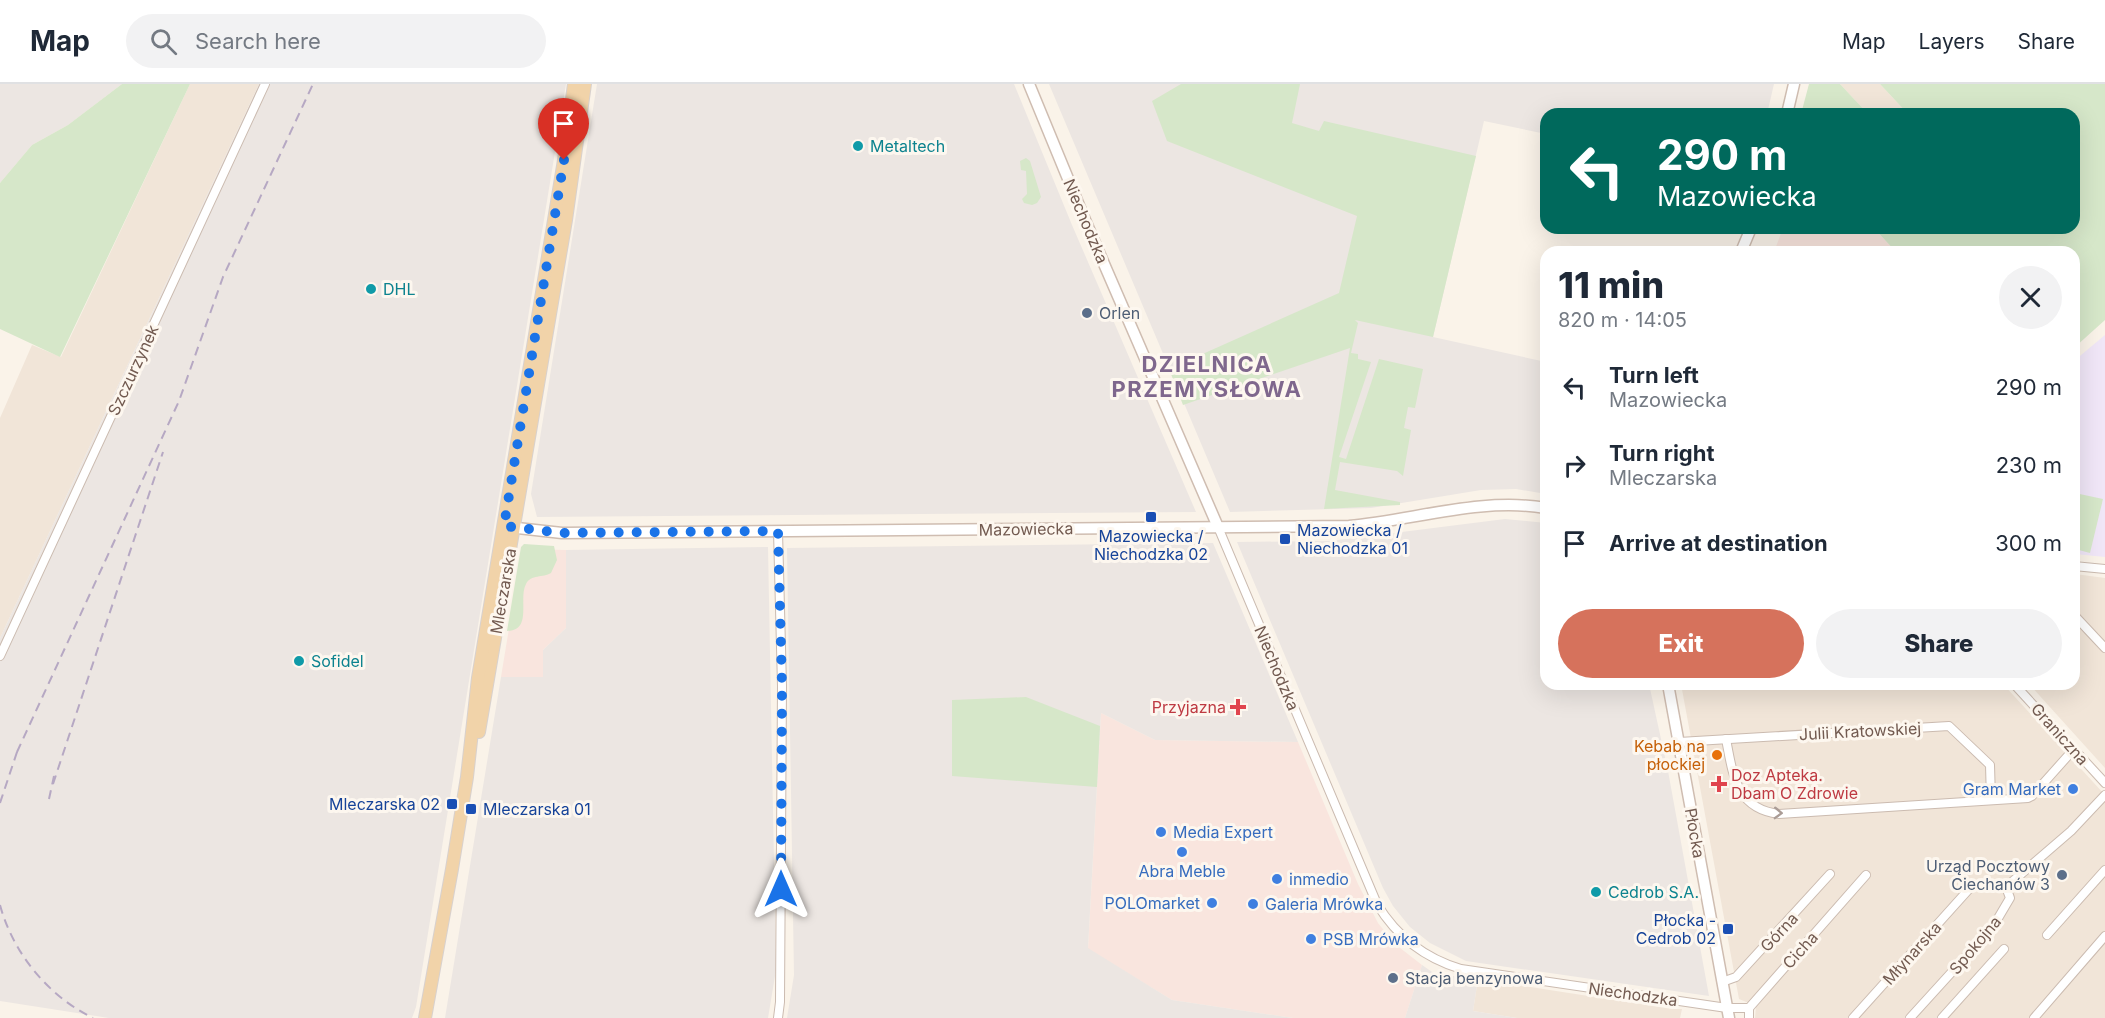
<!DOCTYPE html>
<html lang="en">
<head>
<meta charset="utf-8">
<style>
	body { margin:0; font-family:Inter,sans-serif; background:#f2f2f3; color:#1f2937; height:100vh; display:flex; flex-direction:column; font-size:22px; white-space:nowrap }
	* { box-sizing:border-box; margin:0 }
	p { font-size:20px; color:#747a83 }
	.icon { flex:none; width:33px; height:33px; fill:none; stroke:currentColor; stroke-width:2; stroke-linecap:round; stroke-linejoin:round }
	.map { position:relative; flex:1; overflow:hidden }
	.panel { position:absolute; left:1540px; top:162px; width:540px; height:444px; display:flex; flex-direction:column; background:#fff; border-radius:18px; box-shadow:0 6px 24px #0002 }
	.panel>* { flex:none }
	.guide { position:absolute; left:1540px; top:24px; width:540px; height:126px; border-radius:18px; box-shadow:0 6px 24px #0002; background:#00695c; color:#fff; overflow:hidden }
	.pin { position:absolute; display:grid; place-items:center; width:51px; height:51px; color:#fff; margin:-62px -26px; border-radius:50% 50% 50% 0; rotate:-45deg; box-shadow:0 0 6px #0007 }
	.pin .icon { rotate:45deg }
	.me { position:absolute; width:66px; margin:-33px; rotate:0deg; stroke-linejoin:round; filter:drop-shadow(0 0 4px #0008) }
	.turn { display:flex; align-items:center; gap:21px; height:126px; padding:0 18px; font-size:27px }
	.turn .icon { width:78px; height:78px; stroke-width:2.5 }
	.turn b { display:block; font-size:42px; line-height:51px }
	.round { display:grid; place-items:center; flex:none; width:63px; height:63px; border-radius:32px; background:#f2f2f3 }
	.headline { display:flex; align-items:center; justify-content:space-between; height:102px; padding:0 18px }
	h1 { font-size:36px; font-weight:800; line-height:45px }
	.cta { display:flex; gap:12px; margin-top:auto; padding:12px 18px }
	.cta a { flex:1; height:69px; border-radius:36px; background:#d6725c; color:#fff; font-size:24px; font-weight:800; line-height:69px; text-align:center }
	.cta a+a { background:#f2f2f3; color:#1f2937 }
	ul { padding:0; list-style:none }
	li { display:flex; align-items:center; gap:18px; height:78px; padding:0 18px }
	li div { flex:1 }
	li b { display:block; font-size:22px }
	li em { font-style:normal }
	header { display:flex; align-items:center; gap:36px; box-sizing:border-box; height:84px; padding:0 30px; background:#fff; border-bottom:2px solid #e0e1e3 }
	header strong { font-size:28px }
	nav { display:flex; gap:33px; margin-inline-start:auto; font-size:21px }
	.search { width:420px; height:54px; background:#f2f2f3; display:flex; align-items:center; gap:15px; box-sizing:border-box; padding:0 21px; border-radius:33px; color:#747a83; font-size:22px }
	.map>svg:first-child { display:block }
	.residential { fill:#f1e5d8 }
	.commercial { fill:#f9e5de }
	.industrial { fill:#ece6e2 }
	.education { fill:#f0e6f7 }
	.green { fill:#d6e7c9 }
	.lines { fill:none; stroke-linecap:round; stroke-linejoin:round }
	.street-casing { stroke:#cbbbb0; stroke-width:10 }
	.secondary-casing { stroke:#cfbdb1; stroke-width:13 }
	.primary-casing { stroke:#d8d1ce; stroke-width:14 }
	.street { stroke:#fff; stroke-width:8 }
	.secondary { stroke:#fff; stroke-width:10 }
	.primary { stroke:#f1d3a9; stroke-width:12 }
	.rail { stroke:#b6a8c3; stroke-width:2; stroke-dasharray:9 6; stroke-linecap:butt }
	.oneway { stroke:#aa9c96 }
	.route { stroke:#1a73e8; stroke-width:10; stroke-dasharray:0 18 }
	.culture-dot { fill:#0f9aa8; stroke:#fdf7ef; stroke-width:2 }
	.service-dot { fill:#5c6f8a; stroke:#fdf7ef; stroke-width:2 }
	.transit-dot { fill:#1a4fb4; stroke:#fdf7ef; stroke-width:2 }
	.health-dot { fill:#e0444e; stroke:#fdf7ef; stroke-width:2 }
	.food-dot { fill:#e8710a; stroke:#fdf7ef; stroke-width:2 }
	.shop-dot { fill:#3f7fe0; stroke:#fdf7ef; stroke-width:2 }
	.labels { text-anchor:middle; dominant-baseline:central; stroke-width:6; stroke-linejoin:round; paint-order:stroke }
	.culture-label { font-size:16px; fill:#0d838f; stroke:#fdf7ef; text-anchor:start }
	.street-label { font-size:16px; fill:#725a50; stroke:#fdf7ef }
	.service-label { font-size:16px; fill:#4e5e75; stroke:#fdf7ef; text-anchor:start }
	.transit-label { font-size:16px; fill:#164399; stroke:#fdf7ef; text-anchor:start }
	.health-label { font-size:16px; fill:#be3a42; stroke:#fdf7ef; text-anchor:end }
	.food-label { font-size:16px; fill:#c56008; stroke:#fdf7ef; text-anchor:end }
	.shop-label { font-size:16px; fill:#366cbe; stroke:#fdf7ef; text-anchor:start }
	.district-label { font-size:22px; font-weight:bold; letter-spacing:1.5px; fill:#7f678d; stroke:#fdf7ef }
</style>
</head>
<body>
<header>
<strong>Map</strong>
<div class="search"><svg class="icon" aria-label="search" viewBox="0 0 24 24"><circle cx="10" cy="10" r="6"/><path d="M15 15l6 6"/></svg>Search here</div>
<nav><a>Map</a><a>Layers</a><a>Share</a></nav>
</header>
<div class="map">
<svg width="2105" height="934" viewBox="0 0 2105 934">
	<rect width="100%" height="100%" fill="#faf3e9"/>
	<g class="residential">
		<path d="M190,0H259L0,554V334L32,261L61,273Z"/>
		<path d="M1840,0H1880L1908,30H1868Z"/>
		<path d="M2075,490L2105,494V684L2029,600H2074Z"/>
		<path d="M1681,600H2003L2105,711V934H1755L1756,922L1739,915Z"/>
		<path d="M1478,895L1672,925H1682L1680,934H1517L1473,927Z"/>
	</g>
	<g class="commercial">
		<path d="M1783,144H1874L1896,168H1774Z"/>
		<path d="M522,465L566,466V544L543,566V593H501Z"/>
		<path d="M1101,629L1155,656L1298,658L1358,800L1378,839L1395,860L1422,881L1405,934H1293L1172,916L1088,865Z"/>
	</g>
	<g class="industrial">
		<path d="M0,0H122L68,41L32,61L0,99Z"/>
		<path d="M259,0H566L416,923L412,934H109L0,917V554Z"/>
		<path d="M597,0H1014L1072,141L1196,428L537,433L531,410Z"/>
		<path d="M1049,0H1774L1767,30H1546V50L1484,37L1433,253L1546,278V410L1516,405L1481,406L1371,424L1230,428Z"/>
		<path d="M1505,435L1546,439V600H1649L1668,687L1709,912L1466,877L1430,859L1410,843L1393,822L1383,804L1237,458L1330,457Z"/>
		<path d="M1213,459L1298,658L1155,656L1101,629L1088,864L1172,916L1293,934H787L794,891L787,464Z"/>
		<path d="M768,463L776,886L768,934H445L501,593H543V566L566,544V466Z"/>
		<path d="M1422,881L1435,890L1478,895L1473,927L1517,934H1405Z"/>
	</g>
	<path class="education" d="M2105,251V473L2075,470L2074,277Z"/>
	<g class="green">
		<path d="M122,0H190L60,273L0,245V99L32,61L68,41Z"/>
		<path d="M1181,0H1300L1292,39L1319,47L1324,37L1476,72L1433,253L1355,236L1358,239L1351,269L1358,270V275L1371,278L1339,373L1346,375L1379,275L1423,285L1415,324L1408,323L1404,344L1411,346L1403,392L1397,387L1340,378L1335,406L1400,418V421L1324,425L1350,264L1183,321L1169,285L1339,209L1357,132L1167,57L1152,17Z"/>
		<path d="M1809,0H1840L1868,30H1801Z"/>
		<path d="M1880,0H2105V236L2075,263L2074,168H1896L1874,144H2074V30H1908Z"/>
		<path d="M1026,74L1030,77L1041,113L1037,119L1032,121L1024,119L1022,115L1027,110L1026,87L1021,86L1020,77Z"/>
		<path d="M2075,409L2103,415L2090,469L2075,465Z"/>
		<path d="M524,460L554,462L557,476L551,489C543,494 531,490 526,500C518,514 533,547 507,547L521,463Z"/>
		<path d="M1026,613L1100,642L1097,703L952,692V616Z"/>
	</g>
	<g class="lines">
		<g class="street-casing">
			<g id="street">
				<path d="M1218,443L1377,820C1397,853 1424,874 1461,885L1727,924H1749L1866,791"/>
				<path d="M2074,482L2105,485"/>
				<path d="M2074,531L2105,564"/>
				<path d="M0,572L265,0"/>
				<path d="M2014,600L2105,699"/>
				<path d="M1726,655C1733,691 1736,725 1779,730L2028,714L2032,712L2074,665"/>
				<path d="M1679,658L1949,642L1990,681L1991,716"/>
				<path d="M2047,851L2105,786"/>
				<path d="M1722,898L1736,893L1830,790"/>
				<path d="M1749,924V934"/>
				<path d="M778,934L780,918L782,602L778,447"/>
				<path d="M1853,934L1970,804"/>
				<path d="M1910,934L1980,857L1997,836L2010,814L2006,803L2071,747L2105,711"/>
				<path d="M1942,934L2004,865"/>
				<path d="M2034,934L2105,852"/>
			</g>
		</g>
		<g class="secondary-casing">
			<g id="secondary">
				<path d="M1029,0L1085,136L1218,443"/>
				<path d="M1787,30L1794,0"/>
				<path d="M1741,168L1751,144"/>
				<path d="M508,443L562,449L1349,442C1414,436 1481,413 1546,424"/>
				<path d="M1668,600L1729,934"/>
			</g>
		</g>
		<g class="primary-casing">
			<g id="primary">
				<path d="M479,648L566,136L585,0"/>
				<path d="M425,934L452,785L467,693L478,594L564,76L574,0"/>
			</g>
		</g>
		<use href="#street" class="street"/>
		<use href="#secondary" class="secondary"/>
		<use href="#primary" class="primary"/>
		<g class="rail">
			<path d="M17,668L179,317L223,193L313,0"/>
			<path d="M53,700L163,368"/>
			<path d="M49,715L54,692"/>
			<path d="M0,719L19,662"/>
			<path d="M0,821C13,869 48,912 93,934"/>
		</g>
	</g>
	<defs><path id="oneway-chevron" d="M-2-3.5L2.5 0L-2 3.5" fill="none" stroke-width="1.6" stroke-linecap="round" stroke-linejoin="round" transform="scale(1.5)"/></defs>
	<use class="oneway" href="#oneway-chevron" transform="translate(1778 729) rotate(2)"/>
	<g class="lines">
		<path class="route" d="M564,76L504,442L562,449L778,447L782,602L781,805"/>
	</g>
	<g class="culture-dot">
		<circle cx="858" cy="62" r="6"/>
		<circle cx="371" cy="205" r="6"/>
		<circle cx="299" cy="577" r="6"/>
		<circle cx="1596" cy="808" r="6"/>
	</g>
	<g class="service-dot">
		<circle cx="1087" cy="229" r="6"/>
		<circle cx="2062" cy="791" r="6"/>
		<circle cx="1393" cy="894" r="6"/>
	</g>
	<g class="transit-dot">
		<rect x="1145" y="427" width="12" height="12" rx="3"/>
		<rect x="1279" y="449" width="12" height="12" rx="3"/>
		<rect x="446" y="714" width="12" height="12" rx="3"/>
		<rect x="465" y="719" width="12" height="12" rx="3"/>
		<rect x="1722" y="839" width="12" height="12" rx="3"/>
	</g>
	<g class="health-dot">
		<path d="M1235 614h6v6h6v6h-6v6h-6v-6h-6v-6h6z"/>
		<path d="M1716 691h6v6h6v6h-6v6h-6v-6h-6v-6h6z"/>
	</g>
	<circle class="food-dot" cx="1717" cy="671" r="6"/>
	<g class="shop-dot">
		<circle cx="2073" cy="705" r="6"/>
		<circle cx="1161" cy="748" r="6"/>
		<circle cx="1182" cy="768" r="6"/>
		<circle cx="1277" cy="795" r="6"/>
		<circle cx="1212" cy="819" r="6"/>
		<circle cx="1253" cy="820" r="6"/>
		<circle cx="1311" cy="855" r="6"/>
	</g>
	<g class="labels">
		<g class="culture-label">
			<text x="870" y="62">Metaltech</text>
			<text x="383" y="205">DHL</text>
			<text x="311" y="577">Sofidel</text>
			<text x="1608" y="808">Cedrob S.A.</text>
		</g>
		<g class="street-label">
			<text transform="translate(1086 137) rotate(67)">Niechodzka</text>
			<text transform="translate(133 286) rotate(-65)">Szczurzynek</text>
			<text transform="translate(1026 445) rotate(-1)">Mazowiecka</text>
			<text transform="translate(503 507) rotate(-80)">Mleczarska</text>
			<text transform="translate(1277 584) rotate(67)">Niechodzka</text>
			<text transform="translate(1860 647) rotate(-3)">Julii Kratowskiej</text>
			<text transform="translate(2060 650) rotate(48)">Graniczna</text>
			<text transform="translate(1695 749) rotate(80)">Płocka</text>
			<text transform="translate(1779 848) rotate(-47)">Górna</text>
			<text transform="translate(1975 861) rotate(-50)">Spokojna</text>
			<text transform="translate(1800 866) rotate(-48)">Cicha</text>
			<text transform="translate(1912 869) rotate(-48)">Młynarska</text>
			<text transform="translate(1633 910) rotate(8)">Niechodzka</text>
		</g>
		<g class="service-label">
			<text x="1099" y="229">Orlen</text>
			<text x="2050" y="782" text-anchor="end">Urząd Pocztowy<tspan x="2050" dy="18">Ciechanów 3</tspan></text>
			<text x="1405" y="894">Stacja benzynowa</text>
		</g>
		<g class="transit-label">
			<text x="1297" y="446">Mazowiecka /<tspan x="1297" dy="18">Niechodzka 01</tspan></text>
			<text x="1151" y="452" text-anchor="middle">Mazowiecka /<tspan x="1151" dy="18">Niechodzka 02</tspan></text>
			<text x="440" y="720" text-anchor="end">Mleczarska 02</text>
			<text x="483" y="725">Mleczarska 01</text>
			<text x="1716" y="836" text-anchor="end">Płocka -<tspan x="1716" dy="18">Cedrob 02</tspan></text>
		</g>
		<g class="health-label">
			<text x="1226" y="623">Przyjazna</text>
			<text x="1731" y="691" text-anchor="start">Doz Apteka.<tspan x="1731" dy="18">Dbam O Zdrowie</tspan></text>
		</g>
		<g class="food-label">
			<text x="1705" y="662">Kebab na<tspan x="1705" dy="18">płockiej</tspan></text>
		</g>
		<g class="shop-label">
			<text x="2061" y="705" text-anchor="end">Gram Market</text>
			<text x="1173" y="748">Media Expert</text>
			<text x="1182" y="787" text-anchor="middle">Abra Meble</text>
			<text x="1289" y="795">inmedio</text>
			<text x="1200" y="819" text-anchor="end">POLOmarket</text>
			<text x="1265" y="820">Galeria Mrówka</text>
			<text x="1323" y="855">PSB Mrówka</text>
		</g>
		<g class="district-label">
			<text x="1207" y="280">DZIELNICA<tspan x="1207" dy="25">PRZEMYSŁOWA</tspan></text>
		</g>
	</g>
</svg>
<div class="pin" style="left:564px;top:76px;background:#d93025"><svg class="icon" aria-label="arrive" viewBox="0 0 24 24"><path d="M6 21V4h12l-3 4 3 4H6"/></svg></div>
<svg class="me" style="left:781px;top:805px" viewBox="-20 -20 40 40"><path d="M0-17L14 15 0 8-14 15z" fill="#1a73e8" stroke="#fff" stroke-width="4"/></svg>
<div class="guide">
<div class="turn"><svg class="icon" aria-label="left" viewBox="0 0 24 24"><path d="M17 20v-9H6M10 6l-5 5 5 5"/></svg><div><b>290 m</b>Mazowiecka</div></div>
</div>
<section class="panel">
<div class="headline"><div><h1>11 min</h1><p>820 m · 14:05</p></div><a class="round"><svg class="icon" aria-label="close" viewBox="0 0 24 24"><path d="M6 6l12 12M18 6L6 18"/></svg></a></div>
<ul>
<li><svg class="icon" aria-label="left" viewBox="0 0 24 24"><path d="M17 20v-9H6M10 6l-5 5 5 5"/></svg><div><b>Turn left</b><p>Mazowiecka</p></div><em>290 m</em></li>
<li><svg class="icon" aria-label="right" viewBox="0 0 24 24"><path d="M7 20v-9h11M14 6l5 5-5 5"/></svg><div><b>Turn right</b><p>Mleczarska</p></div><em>230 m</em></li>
<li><svg class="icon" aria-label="arrive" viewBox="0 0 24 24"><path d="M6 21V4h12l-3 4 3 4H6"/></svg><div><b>Arrive at destination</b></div><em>300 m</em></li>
</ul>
<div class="cta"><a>Exit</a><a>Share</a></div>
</section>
</div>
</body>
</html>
